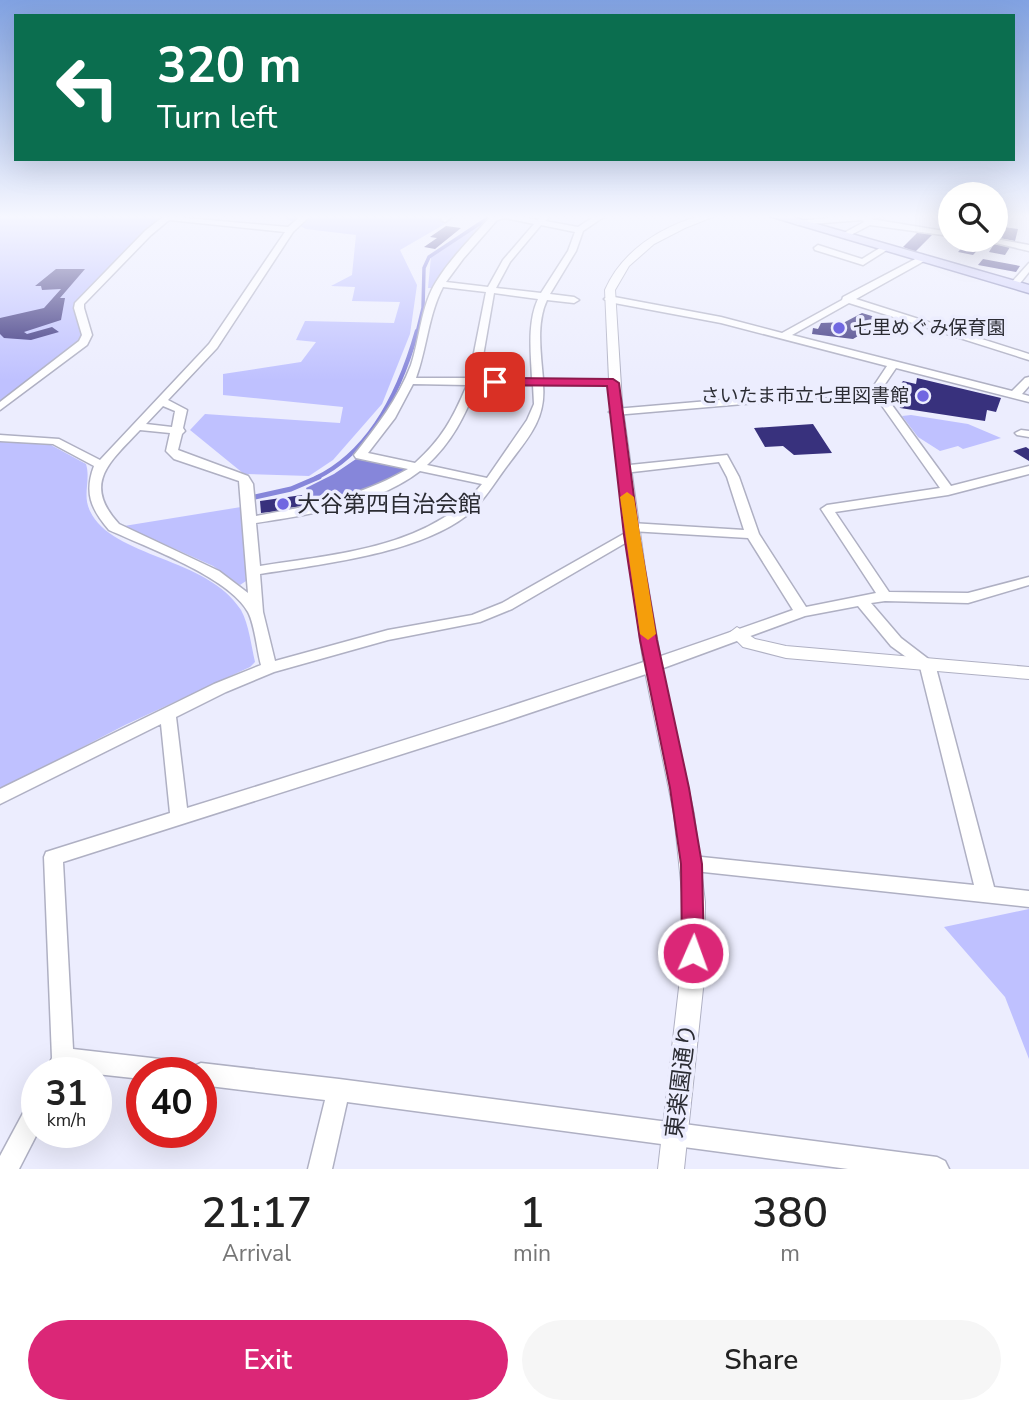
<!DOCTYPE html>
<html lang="en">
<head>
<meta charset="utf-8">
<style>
	body { margin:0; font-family:"Nunito Sans","Noto Sans JP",sans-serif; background:#f6f6f6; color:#222; height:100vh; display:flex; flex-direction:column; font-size:26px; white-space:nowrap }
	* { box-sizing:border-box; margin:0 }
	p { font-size:23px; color:#767676 }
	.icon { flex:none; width:38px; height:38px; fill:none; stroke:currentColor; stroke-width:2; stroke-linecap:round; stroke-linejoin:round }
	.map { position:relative; height:1169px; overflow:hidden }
	.sheet { display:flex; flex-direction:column; background:#fff; flex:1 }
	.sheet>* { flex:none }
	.top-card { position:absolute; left:14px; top:14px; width:1001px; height:147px; border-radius:0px; box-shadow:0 7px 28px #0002; background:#0b6e4f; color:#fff; overflow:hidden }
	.buttons { position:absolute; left:938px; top:182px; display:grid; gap:14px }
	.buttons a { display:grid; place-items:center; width:70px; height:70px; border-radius:50%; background:#fff; box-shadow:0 7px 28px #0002; font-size:35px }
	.speed { position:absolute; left:21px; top:1057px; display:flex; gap:14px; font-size:35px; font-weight:700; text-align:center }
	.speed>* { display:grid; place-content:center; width:91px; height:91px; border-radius:50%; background:#fff; box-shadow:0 7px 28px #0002; line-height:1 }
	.speed small { font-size:18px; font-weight:400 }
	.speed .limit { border:10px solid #d22; background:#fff; color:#111 }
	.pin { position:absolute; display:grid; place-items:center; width:60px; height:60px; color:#fff; margin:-30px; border-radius:14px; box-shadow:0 4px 10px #0006 }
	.me { position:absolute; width:77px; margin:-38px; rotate:2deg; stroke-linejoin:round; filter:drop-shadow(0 0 5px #0008) }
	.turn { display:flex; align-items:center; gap:24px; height:147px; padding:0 28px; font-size:32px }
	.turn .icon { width:91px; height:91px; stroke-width:2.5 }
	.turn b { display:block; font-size:49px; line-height:60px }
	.eta { display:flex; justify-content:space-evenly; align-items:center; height:119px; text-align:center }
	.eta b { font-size:42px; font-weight:600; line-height:49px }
	.primary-button { display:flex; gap:14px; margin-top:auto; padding:14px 28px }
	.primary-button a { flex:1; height:80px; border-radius:42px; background:#db2777; color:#fff; font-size:28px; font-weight:600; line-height:80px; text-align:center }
	.primary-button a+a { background:#f6f6f6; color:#222 }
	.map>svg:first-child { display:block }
	.green { fill:#bfc1ff }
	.water { fill:#8686da }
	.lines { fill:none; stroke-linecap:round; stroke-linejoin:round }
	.stream-far2 { stroke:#8686da; stroke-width:3.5 }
	.stream-far1 { stroke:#8686da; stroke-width:4.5 }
	.stream { stroke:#8686da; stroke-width:5 }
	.building { fill:#38317d }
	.minor-casing { stroke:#afb0c3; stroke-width:3 }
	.tertiary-casing { stroke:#afb0c3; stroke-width:2 }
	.primary-casing { stroke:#8182b4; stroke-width:3 }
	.minor { fill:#fff; fill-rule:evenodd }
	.tertiary { fill:#fff; fill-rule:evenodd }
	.primary { fill:#d0d0fb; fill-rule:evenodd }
	.route { fill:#db2777; stroke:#8e194d; stroke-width:2 }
	.slow { fill:#f59e0b }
	.poi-dot { fill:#7067e1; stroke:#ecedfe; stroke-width:2.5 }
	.labels { text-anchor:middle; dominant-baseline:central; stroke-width:7; stroke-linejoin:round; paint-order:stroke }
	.far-poi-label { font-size:19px; fill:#2b2c33; stroke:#ecedfe; text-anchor:start }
	.poi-label { font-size:23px; fill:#2b2c33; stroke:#ecedfe; text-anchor:start }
	.street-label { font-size:23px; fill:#2b2c33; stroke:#ecedfe }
</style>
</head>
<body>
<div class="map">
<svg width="1029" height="1169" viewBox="0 0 1029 1169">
	<rect width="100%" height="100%" fill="#ecedfe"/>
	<g class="green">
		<path d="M17,216H164L149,227L76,301L74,310L83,330L76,347L0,404V218Z"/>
		<path d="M281,216H429L450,221L400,250L417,285L410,334L382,404L333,460L309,476L244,474L190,430L205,414L340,423L343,407L223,395V374L301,362L316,342L296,340L305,321L394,323L400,302L352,301L355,287L331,286L352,275L356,235L306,229Z"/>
		<path d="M490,218L434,288H428L431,257Z"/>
		<path d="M911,415L968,424L1001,438L963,449L958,446L940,451L918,437L902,416Z"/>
		<path d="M0,441L51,445L86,464C91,480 82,495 90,511C112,558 208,557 241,610C249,625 251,645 255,662L250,667L125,725L0,790Z"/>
		<path d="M241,507L246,581L240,585L213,566L124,526Z"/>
		<path d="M1029,909V1059L1005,997L944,927Z"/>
	</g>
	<path class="water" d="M356,459L407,469L409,472L347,498L313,505L306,488L334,474Z"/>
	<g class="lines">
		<path class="stream-far2" d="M417,333L423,308L424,268L429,257L491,216"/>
		<path class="stream-far1" d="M316,478C372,451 401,388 417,331"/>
		<path class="stream" d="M255,497L291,489L319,477"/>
	</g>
	<g class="building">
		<path d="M446,226L461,228L435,249L424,247L437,238L430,237Z"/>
		<path d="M1003,227L1018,229L1015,241L999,238Z"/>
		<path d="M919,231L933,234L915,252L903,247Z"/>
		<path d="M969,240L984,243L973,255L958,252Z"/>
		<path d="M994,244L1010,247L1005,255L989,252Z"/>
		<path d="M983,259L1020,266L1016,272L978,265Z"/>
		<path d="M56,269H85L60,298H65L61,320L24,332L27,334L52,327L59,332L31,340L4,338L0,334V318L44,308L61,289L42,290L41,286H35Z"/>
		<path d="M862,313L885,320L853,339L812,334L813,328L818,329L821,323L845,322Z"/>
		<path d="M917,378L1001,398L996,412L987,410L985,421L900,408L895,392L903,381L916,384Z"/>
		<path d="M813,424L832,453L794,455L783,446L765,447L754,428Z"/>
		<path d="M1026,447L1029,449V461L1013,451Z"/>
		<path d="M302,495L304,506L288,508L289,510L261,513L260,501Z"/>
	</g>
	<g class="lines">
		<g class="minor-casing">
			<g id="minor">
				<path d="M164,216L288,227L301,216H310L293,232L217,348L168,400L187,410L183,428L185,431L182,434L178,450L248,476L253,484L256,516C311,506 359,497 408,469L356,458L354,455C377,426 398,399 411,365C420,338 421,306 436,282C450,259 472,237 491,216H520L538,220L541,216H550L545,221L578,227L595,216H605L583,231L576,251L550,294L574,297L579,300L574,303L547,300C536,323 541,354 543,379L613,380L617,381V385H543C546,418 529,437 510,462C496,480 485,501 466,516C416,554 322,564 260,574L263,612L275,661L388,630L472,615L502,603L627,532H637L639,535L512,609L480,622L388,640L274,672L226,692L176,717L187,808C390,745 593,682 793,610L748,538L631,531L624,527L631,523L744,530L727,477L719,462L624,473L620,472L618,469L620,466L727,455L739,477L759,534L806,607L876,593L821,509L827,505L940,488L873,393L615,415L609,412L615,409L873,387L887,366L721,323L609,302L604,299L609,296L721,317L782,333L842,300L843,297L923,255L927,258L926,260L856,299L1029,354V360L849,303L792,335L1012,391L1025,378L1029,377V386L1022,394L1029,396V402L896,368L881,390L951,486L1029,466V474L948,495L835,512L889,592L968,593L1029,577V585L968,603L885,601L871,603L901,638L935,664L994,887L1029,891V907L685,870L683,864L685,858L692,856L974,885L920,667L891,646L858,606L805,616L658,670L503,722L63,862L73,1049L186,1062L194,1066L201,1063L339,1079L937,1157L945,1161L949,1169H848L347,1102L332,1169H308L325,1100L201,1085V1073H142V1079L69,1071L68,1073H45L52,1058L44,857L46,852L170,813L161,724L0,804V789L214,684L261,665C257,651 255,625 248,612C229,577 146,547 109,530C91,509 84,493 94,466L53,444L0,441V435L59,439L100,460L209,344L285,232L169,220L151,235L84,304V308L92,335L87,345L0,410V402L79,341L82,335L74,308L75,303L145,231ZM505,218L534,224L503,260L488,287L446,282L463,259L497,220ZM541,225L575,232L568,251L541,293L496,288L510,262ZM443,287L486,292L469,378H416C427,348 428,316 443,287ZM494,293L538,299C527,323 531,353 532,379H479ZM413,384L467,385C453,418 442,439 415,463L368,453L395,418ZM477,385H533L534,404L527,420L487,478L427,465C452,442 465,416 477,385ZM163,406L175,411L172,427L146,424ZM140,430L170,433L166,451L174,459L239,481L248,593L219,571L119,524C81,483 111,461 140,430ZM420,471L482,484C431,548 335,554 260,566L256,523C311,514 374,506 420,471Z"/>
				<path d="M444,216H453L445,222L441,220Z"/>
				<path d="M849,216H884L871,219L950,232V236L870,225L845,238L841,236L842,234L864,222L862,220L798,225L794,223L798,221Z"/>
				<path d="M996,239L1029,245V251L983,240Z"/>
				<path d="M818,245L862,259L883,246L890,248L863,265L815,250L814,248Z"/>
				<path d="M1029,263V272L1017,287H1011V283Z"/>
				<path d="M1021,430L1029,431V437L1017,435L1015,433Z"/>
				<path d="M37,1099L38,1132L19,1169H0V1156L29,1102Z"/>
			</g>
		</g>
		<g class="tertiary-casing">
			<g id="tertiary">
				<path d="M700,216H715L685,228L654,244L629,266L615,290L622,402L645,568L662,667L694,814L705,902L704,979L684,1169H658L680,979L683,902L674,814L644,667L630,568L610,402L605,290C622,251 660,227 700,216Z"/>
				<path d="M737,627L755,639L786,646L1029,667V679L786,658L743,647L729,633Z"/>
			</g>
		</g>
		<g class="primary-casing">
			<path id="primary" d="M769,216H789L1029,285V293Z"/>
		</g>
		<use href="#minor" class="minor"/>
		<use href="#tertiary" class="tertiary"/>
		<use href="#primary" class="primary"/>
	</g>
	<linearGradient id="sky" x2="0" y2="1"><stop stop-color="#81a2e2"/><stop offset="0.57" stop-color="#f6f7ff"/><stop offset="1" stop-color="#f6f7ff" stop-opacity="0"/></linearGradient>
	<rect width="1029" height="380" fill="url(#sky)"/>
	<path class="route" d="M495,378L613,379L619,383L639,535L657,640L689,788L702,864L704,953L701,961L693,964L685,961L682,953L681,864L670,788L640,640L624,535L607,386L490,385V379Z"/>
	<path class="slow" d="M627,492L634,497L656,634L648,640L640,634L620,497Z"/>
	<g class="poi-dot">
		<circle cx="839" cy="328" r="7"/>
		<circle cx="923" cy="396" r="7"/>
		<circle cx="283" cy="504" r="7"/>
	</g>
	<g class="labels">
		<g class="far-poi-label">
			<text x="853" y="328">七里めぐみ保育園</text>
			<text x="909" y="396" text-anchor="end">さいたま市立七里図書館</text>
		</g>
		<g class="poi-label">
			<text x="297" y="504">大谷第四自治会館</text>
		</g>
		<g class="street-label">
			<text transform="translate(681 1081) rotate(-83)">東楽園通り</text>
		</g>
	</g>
</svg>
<div class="buttons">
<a><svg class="icon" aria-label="search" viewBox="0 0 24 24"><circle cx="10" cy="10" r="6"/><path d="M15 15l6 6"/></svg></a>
</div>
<div class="speed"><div>31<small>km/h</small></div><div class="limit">40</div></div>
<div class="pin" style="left:495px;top:382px;background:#d93025"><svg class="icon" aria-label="arrive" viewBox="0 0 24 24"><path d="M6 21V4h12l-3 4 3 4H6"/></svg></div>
<svg class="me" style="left:693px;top:953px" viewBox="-20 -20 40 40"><circle r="17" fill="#db2777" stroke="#fff" stroke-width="3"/><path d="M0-11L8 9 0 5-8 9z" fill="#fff"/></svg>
<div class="top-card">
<div class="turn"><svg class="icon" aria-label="left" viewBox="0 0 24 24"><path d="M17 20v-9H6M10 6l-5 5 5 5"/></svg><div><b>320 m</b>Turn left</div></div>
</div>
</div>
<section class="sheet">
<div class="eta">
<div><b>21:17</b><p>Arrival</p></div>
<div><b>1</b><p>min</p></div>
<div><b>380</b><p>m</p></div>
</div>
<div class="primary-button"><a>Exit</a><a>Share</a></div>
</section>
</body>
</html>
